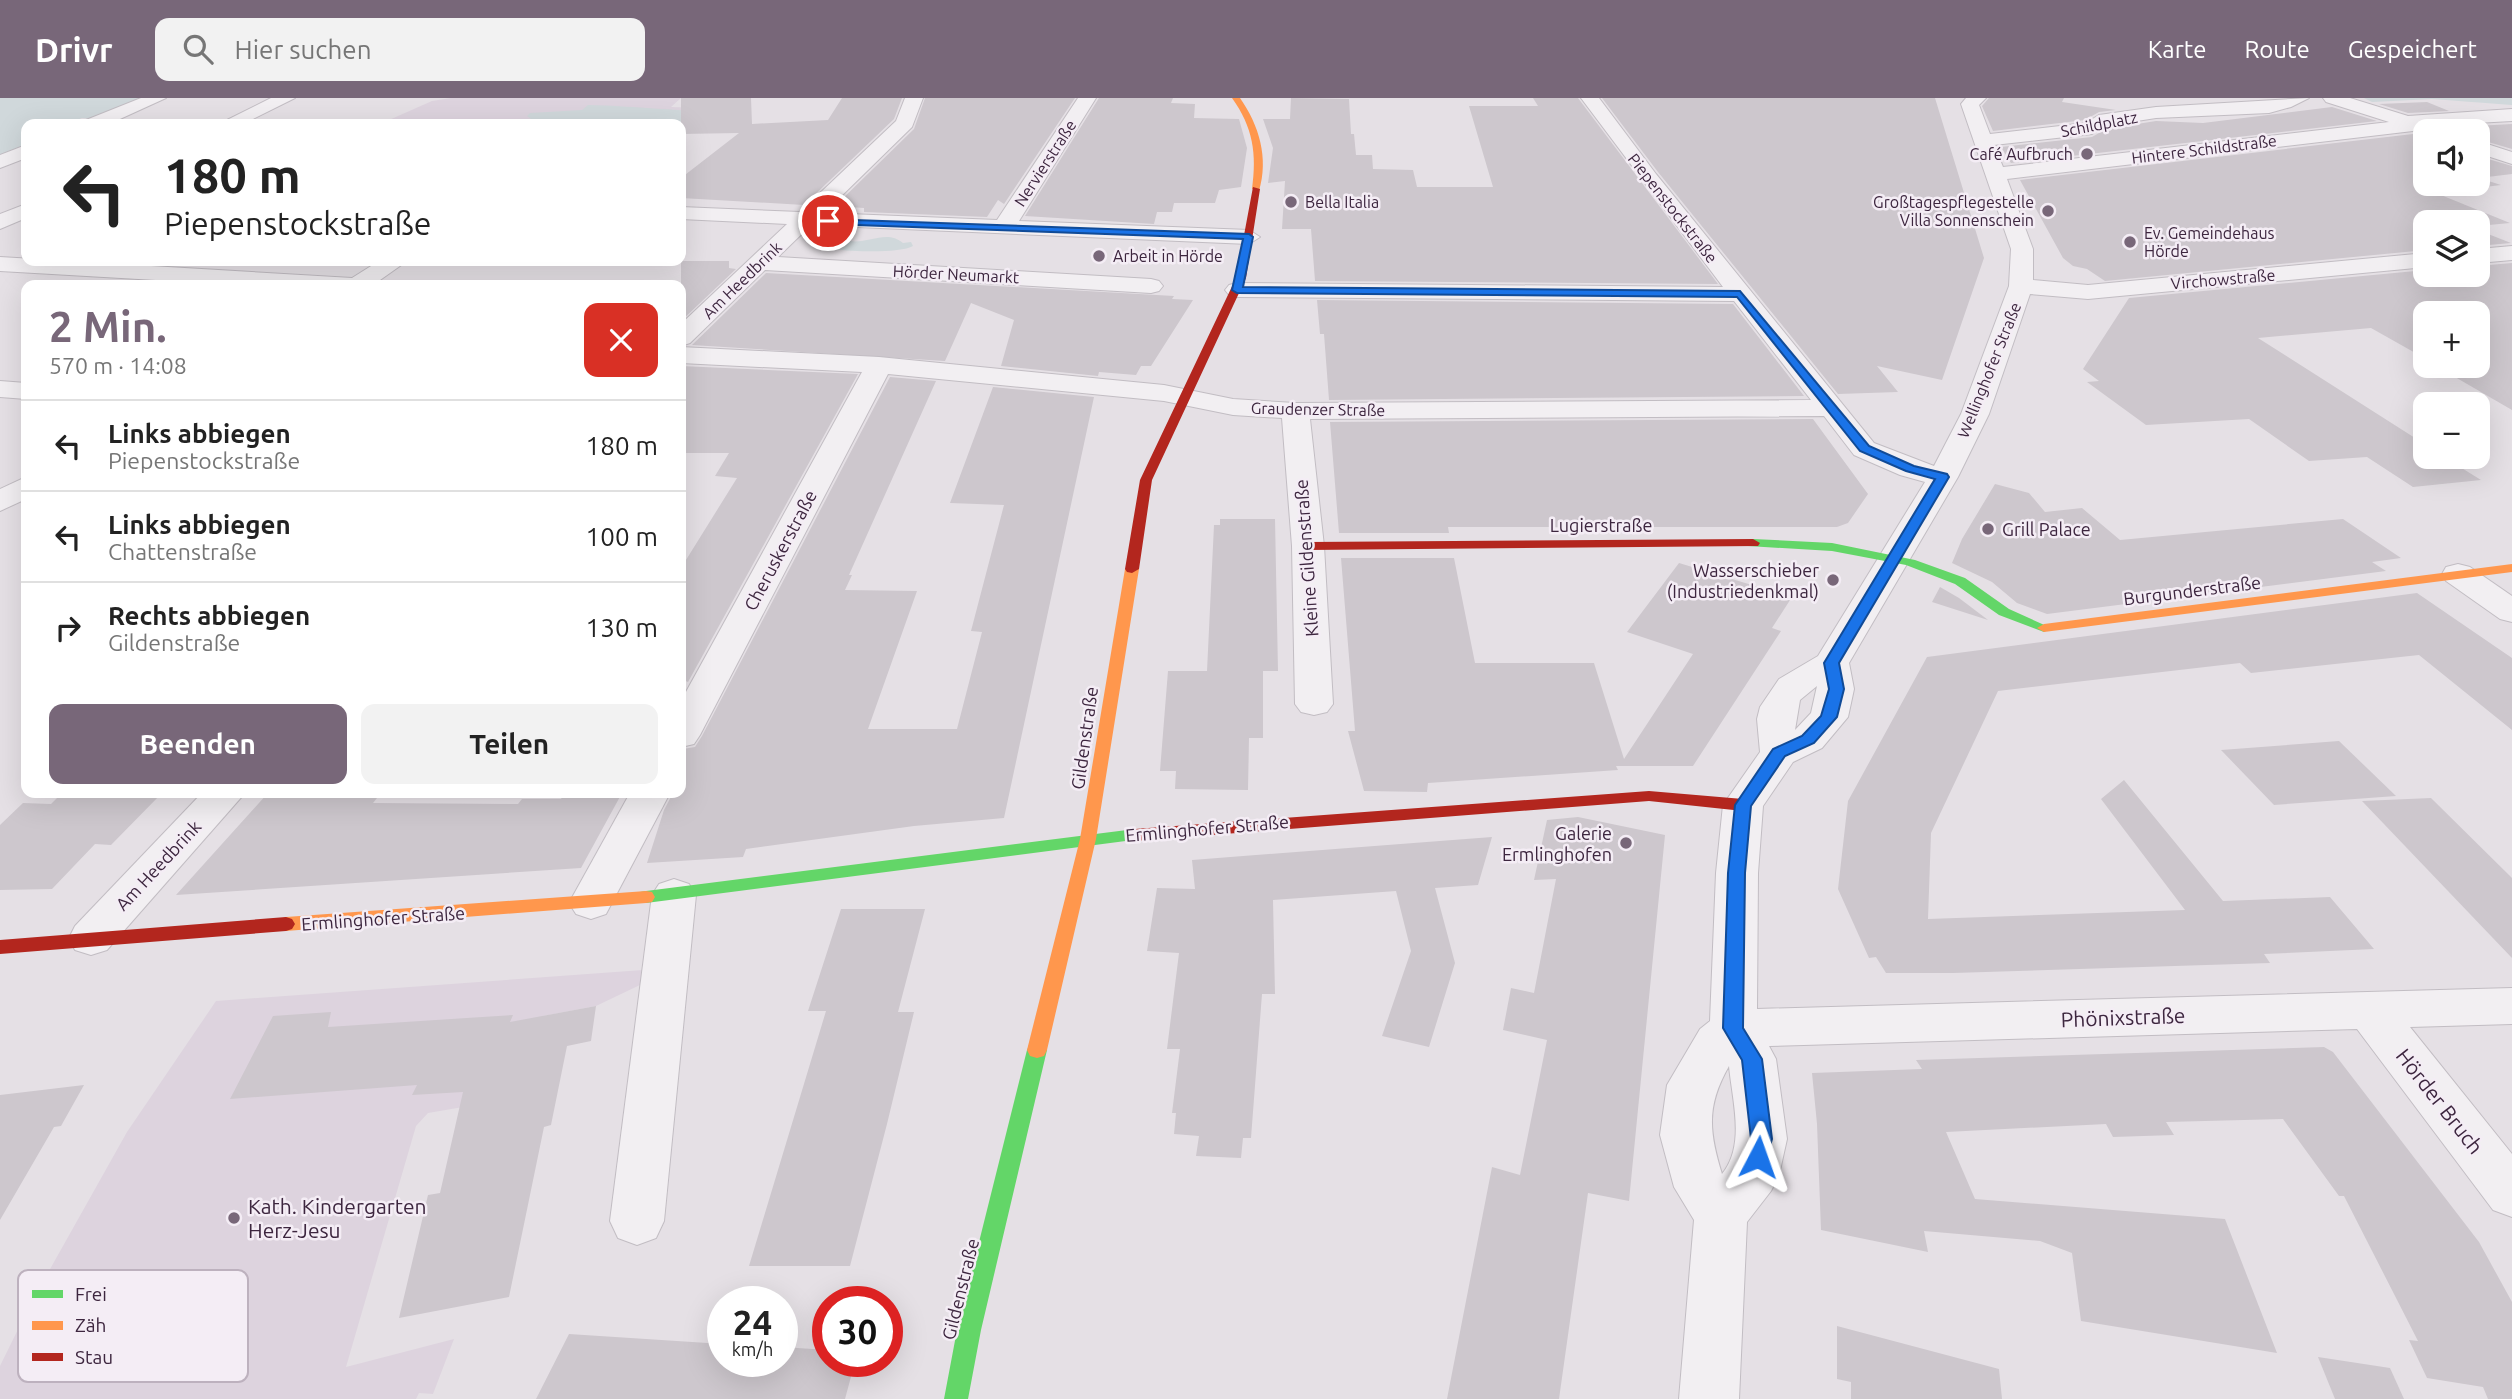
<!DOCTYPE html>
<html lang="de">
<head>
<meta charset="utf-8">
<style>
	body { margin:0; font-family:Ubuntu,sans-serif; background:#f2f2f2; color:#222; height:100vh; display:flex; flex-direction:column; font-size:26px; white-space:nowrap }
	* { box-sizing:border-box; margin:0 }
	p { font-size:23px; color:#767676 }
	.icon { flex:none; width:38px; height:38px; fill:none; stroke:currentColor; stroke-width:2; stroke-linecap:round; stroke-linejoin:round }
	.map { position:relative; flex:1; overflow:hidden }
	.details { position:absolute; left:21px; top:182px; width:665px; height:518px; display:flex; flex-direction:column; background:#fff; border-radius:14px; box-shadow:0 7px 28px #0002 }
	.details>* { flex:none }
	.top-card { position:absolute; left:21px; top:21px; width:665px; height:147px; border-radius:14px; box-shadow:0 7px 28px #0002; background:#fff; color:#222; overflow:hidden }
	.buttons { position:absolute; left:2413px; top:21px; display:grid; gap:14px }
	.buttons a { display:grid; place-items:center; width:77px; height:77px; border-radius:14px; background:#fff; box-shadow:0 7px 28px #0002; font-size:35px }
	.speed { position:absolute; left:707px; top:1188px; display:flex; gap:14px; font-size:35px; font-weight:700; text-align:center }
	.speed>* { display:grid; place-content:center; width:91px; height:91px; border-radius:50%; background:#fff; box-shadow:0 7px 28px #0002; line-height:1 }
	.speed small { font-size:18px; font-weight:400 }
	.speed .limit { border:10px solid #d22; background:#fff; color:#111 }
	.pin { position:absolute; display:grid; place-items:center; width:60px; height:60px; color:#fff; margin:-30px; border:4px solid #fff; border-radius:50%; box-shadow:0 2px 7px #0007 }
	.me { position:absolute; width:77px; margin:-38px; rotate:4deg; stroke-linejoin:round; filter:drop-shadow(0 0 5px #0008) }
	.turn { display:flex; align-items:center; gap:24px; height:147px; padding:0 28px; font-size:32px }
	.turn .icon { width:91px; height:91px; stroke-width:2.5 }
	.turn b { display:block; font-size:49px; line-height:60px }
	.round { display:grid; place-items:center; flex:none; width:74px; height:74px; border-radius:14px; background:#f2f2f2 }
	.headline { display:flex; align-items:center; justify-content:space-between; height:119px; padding:0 28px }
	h1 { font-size:42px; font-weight:700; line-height:52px; color:#786779 }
	.cta { display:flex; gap:14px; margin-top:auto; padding:14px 28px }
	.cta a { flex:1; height:80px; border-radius:14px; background:#786779; color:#fff; font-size:28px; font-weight:700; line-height:80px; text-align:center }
	.cta a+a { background:#f2f2f2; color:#222 }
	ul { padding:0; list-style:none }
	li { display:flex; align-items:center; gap:21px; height:91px; padding:0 28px; border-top:2px solid #e0e0e0 }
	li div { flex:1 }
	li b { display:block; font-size:26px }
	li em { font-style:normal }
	header { display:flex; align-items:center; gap:42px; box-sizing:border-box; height:98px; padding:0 35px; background:#786779; color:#fff }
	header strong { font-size:33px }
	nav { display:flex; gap:38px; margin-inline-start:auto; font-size:24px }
	.search { width:490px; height:63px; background:#f2f2f2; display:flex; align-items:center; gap:18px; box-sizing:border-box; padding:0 24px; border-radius:14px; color:#767676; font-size:26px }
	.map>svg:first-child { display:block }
	.built { fill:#ddd3de }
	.green { fill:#d0d8db }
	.building { fill:#cdc7cd }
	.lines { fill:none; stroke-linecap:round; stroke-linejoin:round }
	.street-casing { stroke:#c2bdc3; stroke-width:2 }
	.street { fill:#f2eff2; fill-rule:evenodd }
	.fast { fill:#63d668; fill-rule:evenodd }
	.slow { fill:#ff974d; fill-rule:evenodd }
	.jam { fill:#b3261e; fill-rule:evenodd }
	.route { fill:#1a73e8; stroke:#114b97; stroke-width:2 }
	.poi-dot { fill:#786779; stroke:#f4edf5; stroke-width:2.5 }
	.labels { text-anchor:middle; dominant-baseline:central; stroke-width:5; stroke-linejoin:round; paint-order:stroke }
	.far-street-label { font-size:16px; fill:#3d263f; stroke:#f4edf5 }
	.far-poi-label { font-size:16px; fill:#3d263f; stroke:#f4edf5; text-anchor:start }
	.street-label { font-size:18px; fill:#3d263f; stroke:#f4edf5 }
	.poi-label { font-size:18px; fill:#3d263f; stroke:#f4edf5; text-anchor:end }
	.near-street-label { font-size:21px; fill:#3d263f; stroke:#f4edf5 }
	.near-poi-label { font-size:21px; fill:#3d263f; stroke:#f4edf5; text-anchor:start }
	.key { fill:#f4edf5; stroke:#bdb1be; stroke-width:2 }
	.key-label { font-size:19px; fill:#3d263f }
</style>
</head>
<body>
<header>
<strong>Drivr</strong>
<div class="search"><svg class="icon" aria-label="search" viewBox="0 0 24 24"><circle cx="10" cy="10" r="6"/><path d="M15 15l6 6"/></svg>Hier suchen</div>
<nav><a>Karte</a><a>Route</a><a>Gespeichert</a></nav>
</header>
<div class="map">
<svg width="2512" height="1301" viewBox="0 0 2512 1301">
	<rect width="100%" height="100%" fill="#e5e0e5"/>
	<g class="built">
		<path d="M451,0H681L671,9L709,10L680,26H380L432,3Z"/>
		<path d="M643,872L642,886L596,908L543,918L550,994L428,1015L416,1028L346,1269L454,1241L433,1296L419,1295L416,1301H0V1268L31,1205L127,1034L216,903Z"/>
	</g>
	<g class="green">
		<path d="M0,0H149L97,21L82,20L67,26H26V47L0,58Z"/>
		<path d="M2364,0H2512V7L2432,1L2372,4Z"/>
		<path d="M588,7C633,8 662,12 704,13L680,26H646L642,23L501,26L505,23L535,24L527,18L530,15L582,12Z"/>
		<path d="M823,136C834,136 840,141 850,143C868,146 887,131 903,145L911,144L913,148C898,157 821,154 807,144L810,140Z"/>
	</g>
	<g class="building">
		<path d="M681,0H751L752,26L828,22L842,0H902L894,21L804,107L681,100V80L739,35L681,36Z"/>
		<path d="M925,0H1075L1004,106L998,102L987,119L864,114V110L835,108L914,31Z"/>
		<path d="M1099,0H1173L1171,5L1195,6L1194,20L1239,21L1247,50L1241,89L1219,92L1215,105H1174L1172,114H1157L1154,126L1025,118Z"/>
		<path d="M1291,0L1349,1L1351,36H1354L1356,57H1372L1373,71L1413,72L1417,89H1493L1469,8H1538L1533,0H1578L1718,186L1315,183L1311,131H1282L1285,83L1268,85L1273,50L1263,21H1290Z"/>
		<path d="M1602,0H1935L1984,160L1942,282L1877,268L1898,294L1838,296L1658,74Z"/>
		<path d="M1989,0H2064L2062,4L2116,12L2099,14L2085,22L1993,33L1982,8Z"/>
		<path d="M2427,4L2449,13L2408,15L2379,6Z"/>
		<path d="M2332,9L2377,23L2011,65L2001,49L2092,39L2106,31L2156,23L2203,25Z"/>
		<path d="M2512,26V51L2478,41V33H2426V86H2478V58L2512,68V76L2479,80L2501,87L2436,95L2510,125L2478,128V124H2426V152L2105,183L2087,171L2073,168L2063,160L2020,82L2413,36L2422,31Z"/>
		<path d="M2478,132L2511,145L2478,148Z"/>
		<path d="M681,163H729V170L736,171L681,223Z"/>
		<path d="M2512,165V312L2436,268H2478V215H2426V261L2371,230L2258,240L2426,347V359H2444L2481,382L2413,389L2367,359L2309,363L2249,321L2146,327L2087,284L2099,283L2083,271L2129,200L2426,172V177H2478V168Z"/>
		<path d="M766,175L1174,198L1172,201L1193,202L1151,268H1141L1136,277L1099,274L1098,278L1001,268L1014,222L971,205L945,263L692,247Z"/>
		<path d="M1317,202L1733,206L1804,298L1329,302L1324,236H1320Z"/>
		<path d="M681,268L858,276L688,584L681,581V470L737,380L715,378L729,355H681Z"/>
		<path d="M890,279L936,283L849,477H852L845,492L917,493L868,631H957L982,534L971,533L1004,407L950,405L993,289L1094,299L1004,720L914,728L746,751L743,759L647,765L664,712L673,695H681L683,651L695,649L702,638Z"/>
		<path d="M1813,321L1868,396L1848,425L1837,429H1448L1449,435H1339L1330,324Z"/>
		<path d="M1995,386L2029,395L2045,414L2082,410L2120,442L2343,421L2401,460L2372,464L2386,473L2047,516L2017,505L1992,484L1952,465L1962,441Z"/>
		<path d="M1220,421H1275L1278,573H1263V640H1249L1248,692L1175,691L1176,673H1160L1168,573H1207L1214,427H1220Z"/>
		<path d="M1341,460H1454L1475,565H1594L1624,661L1693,556L1627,534L1679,465L1792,499L1772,530L1781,533L1693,668H1616L1618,672L1428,685L1427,694L1364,693L1348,633H1355Z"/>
		<path d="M1940,489L1959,500L1988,522L1932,504Z"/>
		<path d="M2417,495L2512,560V632L2419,557L2251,575L2240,565L1998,593L1931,735L1928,821L2185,812L2101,701L2124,682L2223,803L2330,799L2374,851L2264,856L2270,865L1953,875H1886L1876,859L1869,860L1838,791L1848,703L1927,559Z"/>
		<path d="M2339,643L2396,698L2274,707L2221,652Z"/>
		<path d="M62,695H162L111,747L95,746L52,791L0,792V727L23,705L51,706Z"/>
		<path d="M268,695H381L373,705L518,706L522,701H561L565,695H622L581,770L176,797Z"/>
		<path d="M2431,700L2512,780V860L2362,703Z"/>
		<path d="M1578,719L1665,737L1629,1103L1588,1095L1559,1301H1447L1492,1069L1520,1077L1547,942L1503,932L1511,890L1534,895L1556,781L1534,782L1547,722Z"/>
		<path d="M1492,739L1478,787L1435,790L1455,865L1429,949L1382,938L1411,853L1396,793L1273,802L1275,896H1262L1251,1040H1243L1241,1060L1196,1058L1199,1038L1174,1036L1176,1015H1172L1180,951H1167L1179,855L1147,853L1157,790L1195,791L1192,762Z"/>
		<path d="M841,811H925L898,914H914L887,1026L850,1168H749L826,913H808Z"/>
		<path d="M596,908L591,943L567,948L551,1027L544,1029L509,1199L399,1220L428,1097L440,1095L463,994L412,997L417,987L230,1001L273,918L331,914L328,929L513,917L510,924Z"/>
		<path d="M2324,949L2333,954L2479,1144L2512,1204V1301H2488L2483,1289L2427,1280L2409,1242L2418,1243L2344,1098H2339L2283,1021L2166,1024L2174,1037L2113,1039L2106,1026L1946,1034L1975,1101L2225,1121L2277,1255L2081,1223L2072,1155L2040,1143L1924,1133L1928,1154L1821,1132L1817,1026L1812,975L1922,971L1916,962Z"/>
		<path d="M84,987L61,1028L54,1029L0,1122V997Z"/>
		<path d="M1837,1228L1999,1271L2002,1301H1851V1284L1837,1281Z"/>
		<path d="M569,1236L723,1246V1264H782V1249L828,1252V1264H855L845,1301H536Z"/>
		<path d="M2318,1259L2390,1270L2404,1301H2335Z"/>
	</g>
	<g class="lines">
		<g class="street-casing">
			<g id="street">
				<path d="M141,0H166L109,26H84L86,22Z"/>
				<path d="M271,0H295L243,26H219Z"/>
				<path d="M905,0H923L912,29L824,115L997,122L1078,0H1096L1019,123L1249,132L1260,139L1249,146L811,127L778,159L1151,181L1159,183L1163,188L1159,193L1151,195L765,172L690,245L681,248V226L787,126L681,121V109L800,114L896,23Z"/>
				<path d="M1581,0H1599L1656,76L1874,345L1934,368L1961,316L2009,188L2011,151L1961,6L1966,0H1986L1979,7L1990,36L2086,25L2099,17L2156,9L2309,0L2291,9L2269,15L2156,20L2105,28L2092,36L1994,47L2003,69L2389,24L2326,4L2323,0H2350L2408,18L2512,11V23L2421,28L2413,33L2007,81L2033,151V182L2088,187L2426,155V169L2088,201L2030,196L1989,316L1958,379L1849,565L1854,591L1848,619L1822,650L1793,664L1763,708L1758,775L1757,911L2512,890V926L2410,929L2512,1056V1119L2493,1112L2357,931L1769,948L1776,961L1787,1041L1779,1077L1771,1093L1747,1124L1739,1301H1679L1694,1122L1674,1089L1660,1037L1667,987L1700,931L1710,923L1716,775L1723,707L1760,654L1757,621L1760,609L1779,581L1818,558L1925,384L1900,377L1854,357L1824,318L1310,321L1324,448L1333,606L1327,614L1314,617L1301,614L1295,606L1292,448L1282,320L1233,317L1164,303L888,276L700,637L694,646L681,649V603L862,274L681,265V249L879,259L1164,287L1233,301L1295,305L1811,302L1734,203L1237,199L1229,197L1225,192L1229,187L1237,185L1723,189ZM1817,588L1811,615L1795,632L1800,602ZM1729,968C1732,1002 1746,1047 1722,1076C1709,1034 1706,1008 1729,968Z"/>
				<path d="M2478,43L2512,54V66L2478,55Z"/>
				<path d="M26,47V60L0,70V57Z"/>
				<path d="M26,106V120L0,131V116Z"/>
				<path d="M2512,148V162L2478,165V151Z"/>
				<path d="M0,159L352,180L379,163H407L373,187H242L0,173Z"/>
				<path d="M0,283L26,285V301L0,299Z"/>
				<path d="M26,379V401L0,413V391Z"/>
				<path d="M2458,466L2470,469L2512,498V524L2500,521L2446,483L2442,476L2446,469Z"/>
				<path d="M202,695H245L107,852L91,857L75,852L69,840L75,828Z"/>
				<path d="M630,695H670L606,816L591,821L576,816L569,805Z"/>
				<path d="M674,781L689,786L696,797L664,1123L656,1140L637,1147L618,1140L610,1123L652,797L659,786Z"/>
			</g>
		</g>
		<use href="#street" class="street"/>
		<g class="fast">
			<path d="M1753,441L1832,445L1915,462L1965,480L2009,511L2051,530L2044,534L1999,517L1955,486L1906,467L1832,453L1748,448L1746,445Z"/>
			<path d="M1135,731L1141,733L1143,737L1141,741L646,805L640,804L637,799L640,794L646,793Z"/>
			<path d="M1037,944L1044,946L1047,952L981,1232L968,1301H944L957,1232L1027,952L1030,946Z"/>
		</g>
		<g class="slow">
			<path d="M1232,0H1240C1259,27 1269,60 1259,93L1252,91C1257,56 1253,29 1232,0Z"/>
			<path d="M2512,466V474L2044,534L2037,530L2044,526Z"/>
			<path d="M1132,467L1139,471L1096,741L1047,952L1044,958L1037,960L1030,958L1027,952L1080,741L1125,471Z"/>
			<path d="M646,793L652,794L655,799L652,804L646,805L286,833L280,831L277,826L280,821L286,819Z"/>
		</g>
		<g class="jam">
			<path d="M1253,89L1260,91L1246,180L1152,382L1139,471L1132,475L1127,474L1125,471L1140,382L1236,180Z"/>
			<path d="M1753,441L1760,445L1758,448L1308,452L1301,448L1308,444Z"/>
			<path d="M1649,693L1743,701L1751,707L1743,713L1649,703L1135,743L1129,741L1127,737L1129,733L1135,731Z"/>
			<path d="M286,819L292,821L295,826L292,831L286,833L0,856V842Z"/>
		</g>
	</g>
	<path class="route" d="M825,121L1249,136L1253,139L1243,189L1740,193L1869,348L1914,368L1947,376L1949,379L1839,565L1844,591L1837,619L1814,645L1785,658L1751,708L1745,775L1743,930L1762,961L1772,1041L1765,1065L1758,1068L1750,1065L1747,1059L1751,1041L1742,962L1723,930L1728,775L1735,707L1773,651L1802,638L1821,618L1829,591L1824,565L1935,381L1906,373L1860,353L1737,199L1237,195L1232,192L1243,141L828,126Z"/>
	<g class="poi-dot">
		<circle cx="2087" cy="56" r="7"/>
		<circle cx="1291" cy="104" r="7"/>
		<circle cx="2048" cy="113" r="7"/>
		<circle cx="2130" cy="144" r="7"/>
		<circle cx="1099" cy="158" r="7"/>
		<circle cx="1988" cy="431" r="7"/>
		<circle cx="1833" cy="482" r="7"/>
		<circle cx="1626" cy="745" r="7"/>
		<circle cx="234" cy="1120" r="7"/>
	</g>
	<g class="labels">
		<g class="far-street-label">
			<text transform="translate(2099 26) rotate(-11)">Schildplatz</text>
			<text transform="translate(2204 51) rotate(-7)">Hintere Schildstraße</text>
			<text transform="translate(1045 65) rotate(-57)">Nervierstraße</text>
			<text transform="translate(1673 110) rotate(52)">Piepenstockstraße</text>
			<text transform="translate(956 176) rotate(3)">Hörder Neumarkt</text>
			<text transform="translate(2223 181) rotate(-5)">Virchowstraße</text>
			<text transform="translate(742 182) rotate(-44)">Am Heedbrink</text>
			<text transform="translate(1989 272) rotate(-68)">Wellinghofer Straße</text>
			<text transform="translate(1318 311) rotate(1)">Graudenzer Straße</text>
		</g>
		<g class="far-poi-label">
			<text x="2073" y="56" text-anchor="end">Café Aufbruch</text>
			<text x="1305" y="104">Bella Italia</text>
			<text x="2034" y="104" text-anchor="end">Großtagespflegestelle<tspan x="2034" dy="18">Villa Sonnenschein</tspan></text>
			<text x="2144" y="135">Ev. Gemeindehaus<tspan x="2144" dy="18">Hörde</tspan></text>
			<text x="1113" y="158">Arbeit in Hörde</text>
		</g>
		<g class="street-label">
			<text x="1601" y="427">Lugierstraße</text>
			<text transform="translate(780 452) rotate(-62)">Cheruskerstraße</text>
			<text transform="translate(1306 460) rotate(-94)">Kleine Gildenstraße</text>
			<text transform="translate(2192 492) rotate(-7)">Burgunderstraße</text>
			<text transform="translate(1084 640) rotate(-82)">Gildenstraße</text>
			<text transform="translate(1207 730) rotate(-5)">Ermlinghofer Straße</text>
			<text transform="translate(158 767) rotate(-47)">Am Heedbrink</text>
			<text transform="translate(383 820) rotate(-4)">Ermlinghofer Straße</text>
			<text transform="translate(960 1191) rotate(-76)">Gildenstraße</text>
		</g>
		<g class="poi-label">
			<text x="2002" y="431" text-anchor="start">Grill Palace</text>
			<text x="1819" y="472">Wasserschieber<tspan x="1819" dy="21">(Industriedenkmal)</tspan></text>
			<text x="1612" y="735">Galerie<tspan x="1612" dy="21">Ermlinghofen</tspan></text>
		</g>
		<g class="near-street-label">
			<text transform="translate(2123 919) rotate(-2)">Phönixstraße</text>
			<text transform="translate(2440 1003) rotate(52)">Hörder Bruch</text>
		</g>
		<g class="near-poi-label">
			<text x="248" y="1108">Kath. Kindergarten<tspan x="248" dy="24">Herz-Jesu</tspan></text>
		</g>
	</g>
	<rect x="18" y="1172" width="230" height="112" rx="10" class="key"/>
	<rect x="32" y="1192" width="31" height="8" fill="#63d668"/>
	<rect x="32" y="1223" width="31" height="9" fill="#ff974d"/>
	<rect x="32" y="1255" width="31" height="8" fill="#b3261e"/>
	<g class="key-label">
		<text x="75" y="1203">Frei</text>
		<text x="75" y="1234">Zäh</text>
		<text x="75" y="1266">Stau</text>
	</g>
</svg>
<div class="buttons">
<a><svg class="icon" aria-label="sound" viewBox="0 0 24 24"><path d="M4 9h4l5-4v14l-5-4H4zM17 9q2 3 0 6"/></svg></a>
<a><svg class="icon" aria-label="layers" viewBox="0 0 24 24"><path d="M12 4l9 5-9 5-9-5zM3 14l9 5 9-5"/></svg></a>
<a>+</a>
<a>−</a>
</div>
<div class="speed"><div>24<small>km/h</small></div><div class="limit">30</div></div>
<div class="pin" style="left:828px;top:123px;background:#d93025"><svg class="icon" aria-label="arrive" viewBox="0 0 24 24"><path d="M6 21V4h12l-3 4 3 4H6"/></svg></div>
<svg class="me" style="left:1758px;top:1059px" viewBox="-20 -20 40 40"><path d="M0-17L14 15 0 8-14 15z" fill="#1a73e8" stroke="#fff" stroke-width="4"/></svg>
<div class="top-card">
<div class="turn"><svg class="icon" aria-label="left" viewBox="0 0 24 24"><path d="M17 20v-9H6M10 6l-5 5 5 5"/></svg><div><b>180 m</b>Piepenstockstraße</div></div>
</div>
<section class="details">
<div class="headline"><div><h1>2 Min.</h1><p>570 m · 14:08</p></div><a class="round" style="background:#d93025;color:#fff"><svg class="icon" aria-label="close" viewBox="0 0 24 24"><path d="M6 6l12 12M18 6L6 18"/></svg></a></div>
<ul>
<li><svg class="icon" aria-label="left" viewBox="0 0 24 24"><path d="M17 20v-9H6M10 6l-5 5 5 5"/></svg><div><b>Links abbiegen</b><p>Piepenstockstraße</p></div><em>180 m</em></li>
<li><svg class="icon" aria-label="left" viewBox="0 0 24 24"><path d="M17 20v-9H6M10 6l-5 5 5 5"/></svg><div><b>Links abbiegen</b><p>Chattenstraße</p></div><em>100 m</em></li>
<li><svg class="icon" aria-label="right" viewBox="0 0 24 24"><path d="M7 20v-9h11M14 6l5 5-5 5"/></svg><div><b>Rechts abbiegen</b><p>Gildenstraße</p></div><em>130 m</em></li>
</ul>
<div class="cta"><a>Beenden</a><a>Teilen</a></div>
</section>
</div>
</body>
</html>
